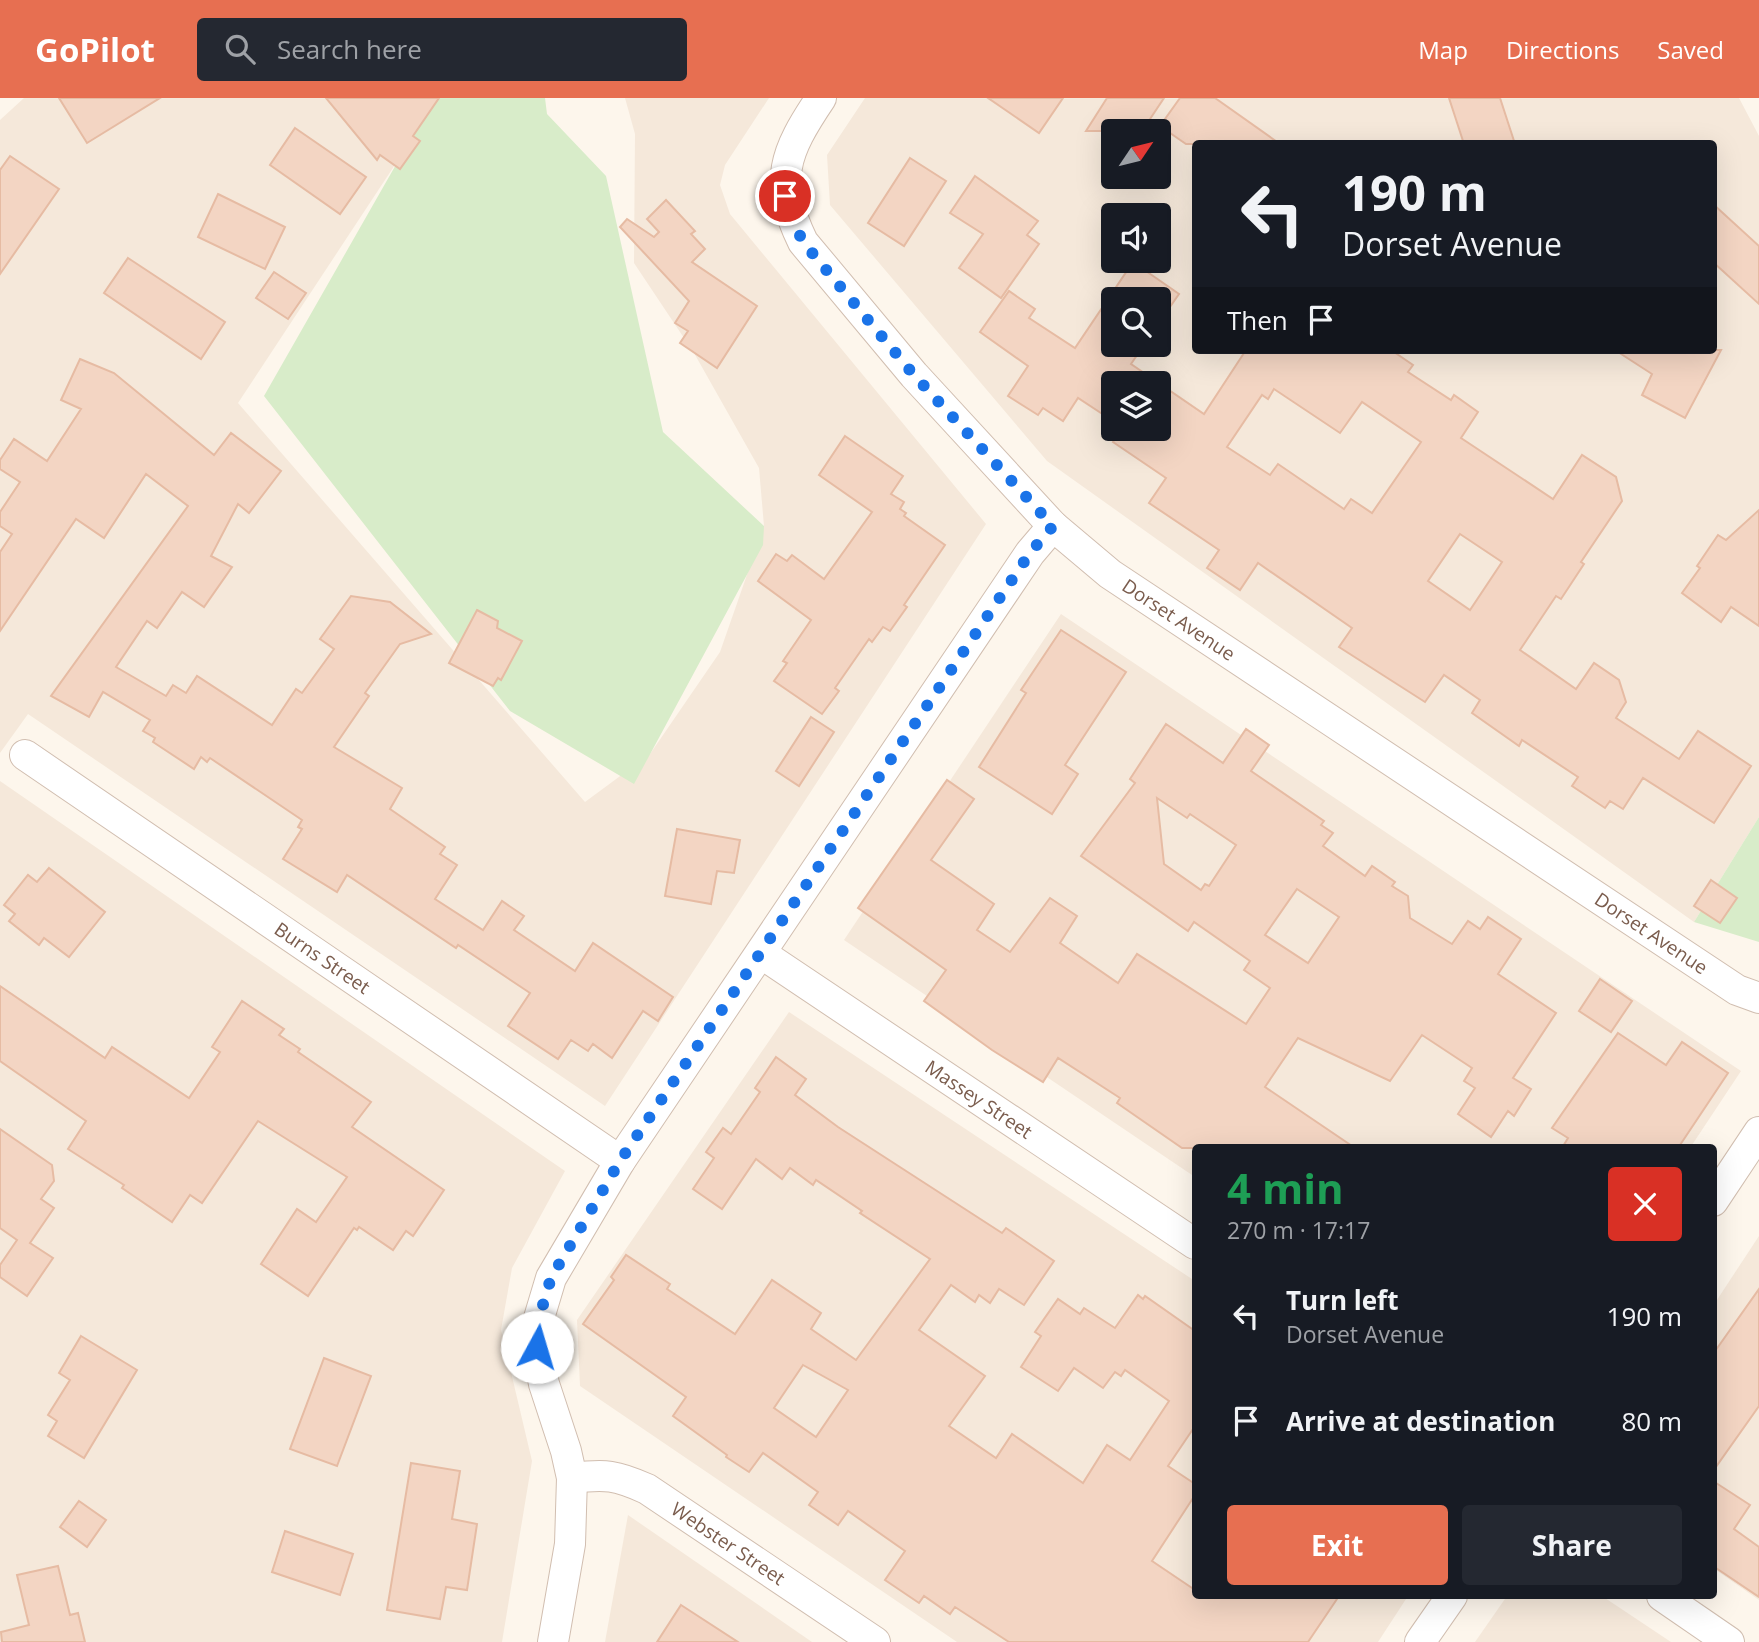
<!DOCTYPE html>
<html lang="en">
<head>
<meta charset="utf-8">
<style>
	body { margin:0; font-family:"Open Sans",sans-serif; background:#242831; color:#f1f3f6; height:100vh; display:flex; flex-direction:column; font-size:26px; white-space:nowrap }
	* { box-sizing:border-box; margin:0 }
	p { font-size:23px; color:#9ea1a6 }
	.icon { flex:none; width:38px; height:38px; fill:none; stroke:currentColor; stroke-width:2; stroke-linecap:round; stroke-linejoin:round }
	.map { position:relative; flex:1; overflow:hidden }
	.sheet { position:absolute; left:1192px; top:1046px; width:525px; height:455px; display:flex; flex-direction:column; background:#171b24; border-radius:7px; box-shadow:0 7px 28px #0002 }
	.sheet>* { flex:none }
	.hud { position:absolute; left:1192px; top:42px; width:525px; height:214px; border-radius:7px; box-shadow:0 7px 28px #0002; background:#171b24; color:#f1f3f6; overflow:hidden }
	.needle { width:46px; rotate:55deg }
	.tools { position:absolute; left:1101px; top:21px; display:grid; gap:14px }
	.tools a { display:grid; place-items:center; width:70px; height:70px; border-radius:7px; background:#171b24; box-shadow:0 7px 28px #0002; font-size:35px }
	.pin { position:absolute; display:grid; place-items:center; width:60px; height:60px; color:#fff; margin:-30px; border:4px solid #fff; border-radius:50%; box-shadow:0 2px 7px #0007 }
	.me { position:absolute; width:77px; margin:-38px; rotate:6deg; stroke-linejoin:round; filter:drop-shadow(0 0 5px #0008) }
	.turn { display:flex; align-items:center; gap:24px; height:147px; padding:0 35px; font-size:32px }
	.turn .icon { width:91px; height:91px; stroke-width:2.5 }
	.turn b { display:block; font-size:49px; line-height:60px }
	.then { display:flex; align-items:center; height:66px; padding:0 35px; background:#0003; gap:14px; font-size:26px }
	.round { display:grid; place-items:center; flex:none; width:74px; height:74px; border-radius:7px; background:#242831 }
	.headline { display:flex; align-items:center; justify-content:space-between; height:119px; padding:0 35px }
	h1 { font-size:42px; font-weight:700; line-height:52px; color:#1e9e55 }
	.cta { display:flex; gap:14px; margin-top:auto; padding:14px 35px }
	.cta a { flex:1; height:80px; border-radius:7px; background:#e76f51; color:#fff; font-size:28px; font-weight:700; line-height:80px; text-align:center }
	.cta a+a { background:#242831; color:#f1f3f6 }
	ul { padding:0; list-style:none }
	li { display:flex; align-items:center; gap:21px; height:105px; padding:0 35px }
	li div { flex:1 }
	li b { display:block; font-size:26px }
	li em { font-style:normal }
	header { display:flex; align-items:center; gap:42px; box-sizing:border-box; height:98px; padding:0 35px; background:#e76f51; color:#fff }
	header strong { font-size:33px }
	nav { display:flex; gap:38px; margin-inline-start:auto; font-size:24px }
	.search { width:490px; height:63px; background:#242831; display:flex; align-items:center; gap:18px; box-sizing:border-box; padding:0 24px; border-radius:7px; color:#9ea1a6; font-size:26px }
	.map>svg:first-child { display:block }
	.residential { fill:#f5e8da; fill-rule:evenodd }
	.green { fill:#d8ecc9 }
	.building { fill:#f3d5c3; stroke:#e6bba3; stroke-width:2; fill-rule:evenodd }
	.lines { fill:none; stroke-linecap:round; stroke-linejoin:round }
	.street-casing { stroke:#d1beb0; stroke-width:32 }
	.street { stroke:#fff; stroke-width:30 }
	.route { stroke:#1a73e8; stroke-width:12; stroke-dasharray:0 21.6 }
	.labels { text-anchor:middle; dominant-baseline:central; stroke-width:6; stroke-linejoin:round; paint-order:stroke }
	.street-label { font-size:19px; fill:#7a5c4d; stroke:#fffaf3 }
</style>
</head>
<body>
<header>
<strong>GoPilot</strong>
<div class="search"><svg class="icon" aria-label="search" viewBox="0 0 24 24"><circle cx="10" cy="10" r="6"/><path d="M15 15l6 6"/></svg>Search here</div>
<nav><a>Map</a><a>Directions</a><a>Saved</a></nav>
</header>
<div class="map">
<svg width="1759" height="1544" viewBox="0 0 1759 1544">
	<rect width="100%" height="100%" fill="#fdf6ec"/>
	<g class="residential">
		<path d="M24,0H439L238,305L585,704L650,656L720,554L764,428L759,370L694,255L634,165L635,36L625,0H769L725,67L720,87L730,116L986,426L605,1008L28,616L0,655V22Z"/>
		<path d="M865,0H1739L1759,38V719L1694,824L1047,363L830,107L827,57ZM1113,33H1158V79H1113ZM1195,46H1713V252H1195ZM1113,117H1158V163H1113ZM1113,201H1158V247H1113ZM1113,285H1158V331H1113Z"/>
		<path d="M1061,516L1741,973L1690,1050H1195V1079L844,842Z"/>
		<path d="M0,683L565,1073L512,1170L501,1232L532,1363L502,1544H0Z"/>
		<path d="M789,914L1195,1183V1498H1408L1378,1544H957L580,1288L577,1222Z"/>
		<path d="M1759,1138V1502L1713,1470V1208Z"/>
		<path d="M628,1417L812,1544H605Z"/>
		<path d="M1507,1498H1602L1671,1544H1475Z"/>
	</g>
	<g class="green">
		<path d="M434,0H545L547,16L606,78L663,334L764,428L763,447L634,686L510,613L264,298Z"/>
		<path d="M1759,719V844L1694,824Z"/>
	</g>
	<g class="building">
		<path d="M59,0H160L87,45Z"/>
		<path d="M326,0H439L413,38L420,43L400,71L380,57L377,62Z"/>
		<path d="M988,0H1063L1039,35Z"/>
		<path d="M1107,0H1164L1142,33H1086Z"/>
		<path d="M1180,0H1215L1280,46H1186L1160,28Z"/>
		<path d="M1449,0H1500L1515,46H1464Z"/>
		<path d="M295,30L366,79L340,116L270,67Z"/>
		<path d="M10,58L59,91L0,176V72Z"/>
		<path d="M910,60L946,83L904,148L868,125Z"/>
		<path d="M975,78L1038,123L1027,137L1039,146L1001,200L959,170L983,136L950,115Z"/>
		<path d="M218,96L285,129L265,171L198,139Z"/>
		<path d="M666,102L695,133L691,136L705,151L692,164L757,208L717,270L680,245L688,233L675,225L689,203L620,129L627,121L654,139L659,134L647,121Z"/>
		<path d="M1713,106L1759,148V206L1713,164Z"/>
		<path d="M128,160L225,224L201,261L104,195Z"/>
		<path d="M1133,164L1179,196L1158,226V201H1113V247H1144L1131,266L1204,316L1246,252H1391L1413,267L1408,274L1451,302L1454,297L1478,314L1461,340L1553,401L1582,357L1616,379L1622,403L1581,464L1584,466L1561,501L1556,498L1520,552L1576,591L1594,565L1619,582L1626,604L1616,620L1679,661L1698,633L1751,668L1714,725L1643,680L1623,711L1610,703L1605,710L1572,688L1578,679L1522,642L1519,648L1472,615L1480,602L1444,577L1425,604L1339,549L1352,530L1258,465L1240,492L1207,470L1219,452L1149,405L1166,380L1113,344L1122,331H1158V285H1113V323L1078,300L1063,323L1043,310L1038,317L1008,298L1028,268L980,234L1009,193L1035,211L1029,220L1075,250ZM1274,291L1340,335L1362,304L1421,344L1372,415L1351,401L1344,411L1278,366L1270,377L1227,349L1262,297L1268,301ZM1460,436L1502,464L1470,512L1428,483Z"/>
		<path d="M274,174L306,195L288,221L256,200Z"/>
		<path d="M1615,252H1721L1685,320L1642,297L1652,276Z"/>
		<path d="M80,261L114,275L214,357L231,335L281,373L249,415L238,406L211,458L232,469L204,509L182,494L157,530L147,523L116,569L166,598L173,587L186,595L197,578L272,627L296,591L302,595L334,551L320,541L351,498L390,504L431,536L400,546L365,595L369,598L334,649L402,690L390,711L445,749L440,756L457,767L435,801L483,832L502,803L524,818L514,832L575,873L593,845L673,899L658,923L643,913L612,960L593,946L588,953L571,942L558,961L508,928L530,895L458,847L456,850L347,777L337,794L283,761L302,731L298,729L302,722L210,660L207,664L201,659L194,671L153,644L155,640L143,633L150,622L103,594L89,619L51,598L188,408L146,376L104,440L76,421L0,533V454L12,436L0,428V414L20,384L0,371V362L14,341L47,363L81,311L61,302Z"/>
		<path d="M845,338L903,378L891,396L904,404L900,411L906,415L904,418L945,447L904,507L907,509L890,533L883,529L872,544L869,541L835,590L839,593L822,616L774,583L787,565L783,563L811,522L758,483L776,456L787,463L792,457L824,481L872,414L819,377Z"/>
		<path d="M1759,412V528L1731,509L1721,524L1682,495L1700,470L1697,468L1718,437L1726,442Z"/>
		<path d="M477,512L498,523L497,530L522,543L501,582L498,580L493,588L449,565Z"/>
		<path d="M1061,532L1126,574L1065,667L1078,676L1052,716L979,669L1026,595L1021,592Z"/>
		<path d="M811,619L834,634L799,688L776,673Z"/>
		<path d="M1166,626L1223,665L1246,631L1269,647L1251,673L1324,723L1321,727L1333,735L1323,748L1365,778L1372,768L1395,784L1392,788L1408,798L1410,820L1452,846L1468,823L1480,831L1488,819L1521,841L1498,876L1556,915L1513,980L1531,991L1514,1018L1508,1013L1491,1039L1458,1016L1475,990L1464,983L1472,970L1422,937L1390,983L1298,940L1265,989L1355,1050H1182L1117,1005L1120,1000L1058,960L1043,984L992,952L924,903L946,872L858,810L947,682L974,701L931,762L994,806L977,832L1010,854L1050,800L1077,818L1060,845L1118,885L1137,856L1246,926L1270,890L1244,872L1250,863L1194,824L1188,833L1081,758L1135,685L1130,681ZM1157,700L1187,720L1190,716L1236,747L1209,788L1205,786L1201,792L1164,766ZM1297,791L1339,819L1308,865L1265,837Z"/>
		<path d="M677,731L740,742L734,775L717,773L711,806L665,798Z"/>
		<path d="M49,770L105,814L69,859L44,840L39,847L9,823L15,816L4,807L28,777L37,784Z"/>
		<path d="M1711,782L1737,800L1720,825L1694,808Z"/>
		<path d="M1600,881L1632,903L1611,934L1579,913Z"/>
		<path d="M0,888L105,960L112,949L189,1000L220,954L212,949L242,903L284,931L279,937L300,951L298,954L371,1004L352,1029L444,1092L413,1138L406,1133L393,1152L359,1129L357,1132L354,1130L308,1198L261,1166L297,1111L316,1124L347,1079L258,1023L202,1105L190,1097L172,1124L122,1090L124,1087L68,1051L86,1023L0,963Z"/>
		<path d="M1618,935L1666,967L1682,944L1728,975L1678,1050H1562L1568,1040L1552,1030Z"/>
		<path d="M776,959L806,981L795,997L838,1029L1002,1135L1006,1130L1054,1163L1024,1207L999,1191L990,1205L979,1197L975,1204L951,1187L919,1232L985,1278L949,1328L996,1360L1012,1336L1083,1385L1107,1347L1130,1362L1169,1303L1125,1272L1121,1278L1115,1274L1103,1290L1074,1270L1058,1293L1021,1269L1041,1238L1035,1234L1058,1201L1080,1216L1084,1210L1115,1230L1138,1197L1143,1201L1145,1198L1195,1233V1328L1168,1368L1195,1386V1397L1152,1463L1195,1492V1498H1339L1308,1544H1009L955,1509L950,1516L924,1498L919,1505L885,1482L905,1453L848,1413L838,1427L809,1407L818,1394L763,1355L749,1374L726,1359L727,1357L673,1318L686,1299L583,1226L614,1182L611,1179L626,1157L670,1186L667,1191L735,1236L772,1182L821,1215L811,1231L856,1262L930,1161L860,1115L862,1113L816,1082L813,1087L790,1070L782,1081L756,1061L722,1111L693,1091L714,1060L706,1054L723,1030L731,1036L760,994L755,990ZM803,1267L848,1292L816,1339L774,1310Z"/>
		<path d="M0,1031L52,1067L54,1083L41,1101L54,1110L30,1145L53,1160L27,1198L0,1179V1167L17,1142L0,1130Z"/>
		<path d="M1759,1191V1308L1713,1373V1256Z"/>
		<path d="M81,1238L137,1272L84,1360L48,1338L57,1323L48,1317L70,1282L59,1275Z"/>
		<path d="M324,1260L371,1278L337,1368L290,1351Z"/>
		<path d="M411,1365L460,1373L452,1421L477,1426L467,1492L446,1489L440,1521L387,1512Z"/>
		<path d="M1713,1383L1750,1407L1734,1431L1759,1449V1499L1713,1468Z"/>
		<path d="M79,1403L106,1422L87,1449L60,1429Z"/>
		<path d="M285,1433L353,1456L340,1497L272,1474Z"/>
		<path d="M58,1468L70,1517L78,1515L85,1544H2L1,1534L29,1527L17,1477Z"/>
		<path d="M681,1507L738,1544H657Z"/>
	</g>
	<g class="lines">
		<g class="street-casing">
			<g id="street">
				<path id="s1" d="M821,0C784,55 773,82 803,144L914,277L1053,428L1110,476L1737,892L1759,900"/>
				<path id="s2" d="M25,657L620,1063"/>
				<path id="s3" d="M762,856L1195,1146"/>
				<path d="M1713,1103L1759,1034"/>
				<path id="s4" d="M572,1380C606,1376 616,1377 647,1391L875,1544"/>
				<path d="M1662,1498L1729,1544"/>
				<path d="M553,1544L570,1446L572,1380L566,1353L544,1286L537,1249L539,1220L551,1180L620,1063L1030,455L1053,428"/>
				<path d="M1420,1544L1452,1498"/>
			</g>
		</g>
		<use href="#street" class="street"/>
	</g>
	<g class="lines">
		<path class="route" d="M537,1249L539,1220L551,1180L620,1063L1030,455L1053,428L914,277L803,144L792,121L785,98"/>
	</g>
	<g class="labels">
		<g class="street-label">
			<text stroke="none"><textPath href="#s1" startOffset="691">Dorset Avenue</textPath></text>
			<text stroke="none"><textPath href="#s1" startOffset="1258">Dorset Avenue</textPath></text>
			<text stroke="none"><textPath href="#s2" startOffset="360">Burns Street</textPath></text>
			<text stroke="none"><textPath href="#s3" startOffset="261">Massey Street</textPath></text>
			<text stroke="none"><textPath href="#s4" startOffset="175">Webster Street</textPath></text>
		</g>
	</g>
</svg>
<div class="tools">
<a><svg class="needle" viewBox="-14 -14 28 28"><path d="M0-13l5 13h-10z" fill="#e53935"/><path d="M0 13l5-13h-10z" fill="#9ea1a6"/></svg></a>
<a><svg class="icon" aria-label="sound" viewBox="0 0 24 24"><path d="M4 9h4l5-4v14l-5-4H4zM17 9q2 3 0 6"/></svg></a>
<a><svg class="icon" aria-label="search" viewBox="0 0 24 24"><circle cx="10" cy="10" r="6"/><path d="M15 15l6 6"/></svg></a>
<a><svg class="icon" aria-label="layers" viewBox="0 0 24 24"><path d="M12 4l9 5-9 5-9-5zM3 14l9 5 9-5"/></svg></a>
</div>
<div class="pin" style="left:785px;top:98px;background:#d93025"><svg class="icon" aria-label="arrive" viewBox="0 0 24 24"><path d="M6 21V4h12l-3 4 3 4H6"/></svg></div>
<svg class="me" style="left:537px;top:1249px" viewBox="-20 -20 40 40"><circle r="19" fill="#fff"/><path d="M0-13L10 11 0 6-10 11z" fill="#1a73e8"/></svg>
<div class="hud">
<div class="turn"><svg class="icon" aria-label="left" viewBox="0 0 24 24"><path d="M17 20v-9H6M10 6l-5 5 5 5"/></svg><div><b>190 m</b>Dorset Avenue</div></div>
<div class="then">Then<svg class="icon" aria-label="arrive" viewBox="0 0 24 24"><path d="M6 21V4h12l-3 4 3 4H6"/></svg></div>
</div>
<section class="sheet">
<div class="headline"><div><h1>4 min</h1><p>270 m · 17:17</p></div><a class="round" style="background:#d93025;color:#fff"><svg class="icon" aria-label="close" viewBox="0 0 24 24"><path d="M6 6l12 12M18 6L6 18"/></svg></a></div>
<ul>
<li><svg class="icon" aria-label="left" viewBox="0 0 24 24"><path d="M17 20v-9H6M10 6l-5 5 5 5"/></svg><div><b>Turn left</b><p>Dorset Avenue</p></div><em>190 m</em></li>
<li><svg class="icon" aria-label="arrive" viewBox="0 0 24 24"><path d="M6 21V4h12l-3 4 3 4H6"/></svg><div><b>Arrive at destination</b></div><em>80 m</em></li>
</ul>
<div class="cta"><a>Exit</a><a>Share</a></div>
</section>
</div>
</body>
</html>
